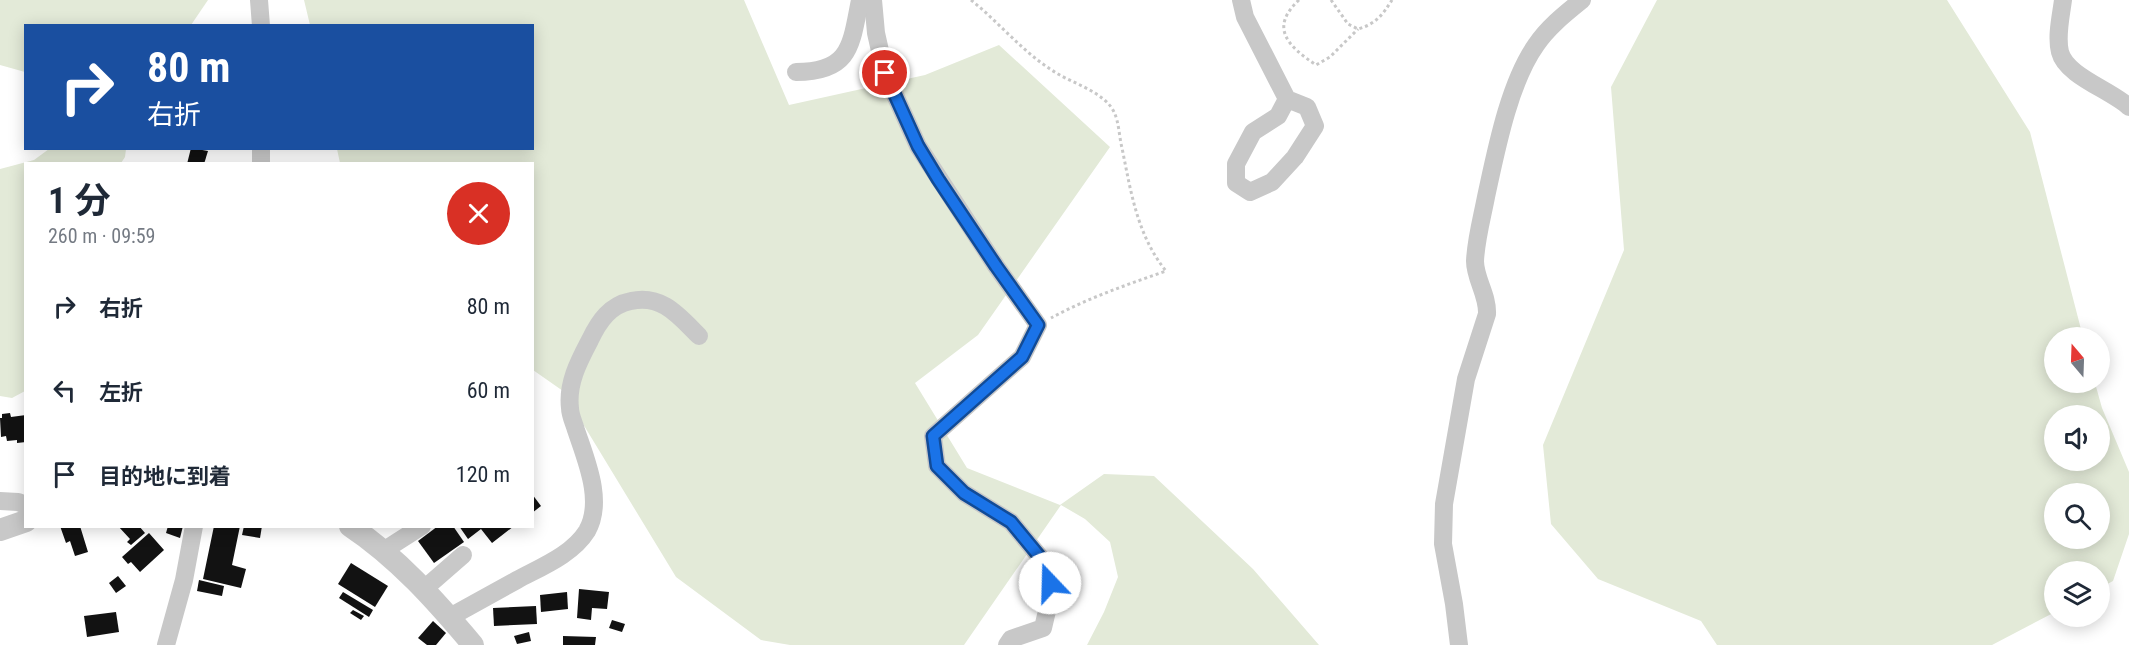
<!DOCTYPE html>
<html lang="ja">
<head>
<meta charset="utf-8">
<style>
	body { margin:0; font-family:"Roboto Condensed","Noto Sans JP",sans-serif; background:#f2f2f3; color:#1f2937; height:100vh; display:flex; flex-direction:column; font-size:22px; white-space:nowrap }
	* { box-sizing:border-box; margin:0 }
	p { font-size:20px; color:#747a83 }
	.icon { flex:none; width:33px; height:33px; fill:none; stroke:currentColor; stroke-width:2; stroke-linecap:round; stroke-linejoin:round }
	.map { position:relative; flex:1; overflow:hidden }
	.panel { position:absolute; left:24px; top:162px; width:510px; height:366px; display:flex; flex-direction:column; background:#fff; border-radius:0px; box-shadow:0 3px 15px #0003 }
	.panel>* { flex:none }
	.hud { position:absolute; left:24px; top:24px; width:510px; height:126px; border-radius:0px; box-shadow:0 3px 15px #0003; background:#1a4fa0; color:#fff; overflow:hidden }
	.needle { width:39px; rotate:341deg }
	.buttons { position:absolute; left:2044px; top:327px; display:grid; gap:12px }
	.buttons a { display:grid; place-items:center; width:66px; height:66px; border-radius:50%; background:#fff; box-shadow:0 3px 15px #0003; font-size:30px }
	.pin { position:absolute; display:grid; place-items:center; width:51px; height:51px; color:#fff; margin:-26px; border:3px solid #fff; border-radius:50%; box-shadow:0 2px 6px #0007 }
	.me { position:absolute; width:66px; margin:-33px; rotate:339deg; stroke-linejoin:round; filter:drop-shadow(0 0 4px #0008) }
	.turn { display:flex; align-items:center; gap:21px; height:126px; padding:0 24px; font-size:27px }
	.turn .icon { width:78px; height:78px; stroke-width:2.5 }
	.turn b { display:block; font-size:42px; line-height:51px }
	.round { display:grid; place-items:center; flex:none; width:63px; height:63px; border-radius:32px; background:#f2f2f3 }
	.head { display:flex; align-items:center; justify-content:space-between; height:102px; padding:0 24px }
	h1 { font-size:36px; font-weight:700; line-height:45px }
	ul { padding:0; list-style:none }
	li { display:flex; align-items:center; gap:18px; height:84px; padding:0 24px }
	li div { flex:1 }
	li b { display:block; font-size:22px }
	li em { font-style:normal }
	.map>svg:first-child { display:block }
	.green { fill:#e3ead8; fill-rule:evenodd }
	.building { fill:#121212 }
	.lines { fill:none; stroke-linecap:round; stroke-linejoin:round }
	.path { stroke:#c8c8c8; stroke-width:3; stroke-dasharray:3 3; stroke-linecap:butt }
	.minor { stroke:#c8c8c8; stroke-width:18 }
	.tertiary { stroke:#c8c8c8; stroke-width:22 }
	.route-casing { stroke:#114b97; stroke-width:15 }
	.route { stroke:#1a73e8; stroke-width:10 }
</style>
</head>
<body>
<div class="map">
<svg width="2129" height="645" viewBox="0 0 2129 645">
	<rect width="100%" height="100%" fill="#fff"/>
	<g class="green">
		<path d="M0,0H208L191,25L26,26L25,72L0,65Z"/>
		<path d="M304,0H744L789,105L925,75L999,45L1110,147L978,335L915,383L967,468L1060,505L1104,474L1154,476L1253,569L1319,645H1087L1104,612L1118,577L1110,542L1085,519L1061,505L964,645H790L761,640L676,577L563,391L533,370L532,164L340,163L337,149L532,148V26L310,25Z"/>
		<path d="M1657,0H1947L2030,132L2083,337L2055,338V382L2095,383L2102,408L2129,472V534L2113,581L2100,588V572H2055V612L1992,645H1717L1701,621L1598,579L1551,524L1543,445L1624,250L1611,87ZM2055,416H2100V460H2055ZM2055,494H2100V538H2055Z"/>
		<path d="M49,149H126L125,157L121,163L26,164L25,391L12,398L0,396V169L34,160Z"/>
	</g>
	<g class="building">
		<path d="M191,148L208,151L204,164H187Z"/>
		<path d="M10,413L11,417L26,415V442L17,443V440L7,441L6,436L1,437L0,418H2V414Z"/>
		<path d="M532,494L541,506L532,513Z"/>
		<path d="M60,526H80L88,552L75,556L70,541L66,543Z"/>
		<path d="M118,526H139L145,533L131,545L127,542L130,539Z"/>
		<path d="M168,526H183L180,538L166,533Z"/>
		<path d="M214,526H240L232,565L246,569L241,588L203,579Z"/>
		<path d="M244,526H262L260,538L242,535Z"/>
		<path d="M438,526H453L464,542L434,563L418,541Z"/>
		<path d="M459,526H514L492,543L481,529L468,539Z"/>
		<path d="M149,533L164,550L140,572L131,562L128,564L122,557Z"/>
		<path d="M351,563L388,586L375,607L338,584Z"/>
		<path d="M118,576L126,586L116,593L109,583Z"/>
		<path d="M199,580L224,586L222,596L197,591Z"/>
		<path d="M579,589L609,592L607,609L592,608L591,620L577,618Z"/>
		<path d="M343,592L373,610L369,617L339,598Z"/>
		<path d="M567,592L568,609L541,612L540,595Z"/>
		<path d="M536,606L537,624L494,626L493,608Z"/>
		<path d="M353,610L364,616L361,620L350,613Z"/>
		<path d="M116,612L119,632L87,637L84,616Z"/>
		<path d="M612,620L625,624L622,632L609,628Z"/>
		<path d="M433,621L446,633L436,645H427L418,638Z"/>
		<path d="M529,632L531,641L517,644L514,636Z"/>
		<path d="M563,636L596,637L595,645H563Z"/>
	</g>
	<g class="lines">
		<g class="path">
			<path d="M971,0C1001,24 1024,54 1058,74C1075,84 1105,93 1114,112C1119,122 1119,136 1122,148C1131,192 1137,235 1166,271C1126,285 1088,298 1051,318"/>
			<path d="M1299,0C1269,28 1288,46 1316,65L1330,57L1358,29"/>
			<path d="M1331,0L1348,24L1358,29C1375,24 1382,16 1392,0"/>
		</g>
		<g class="minor">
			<path d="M259,0L261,26"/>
			<path d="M873,0L876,33L885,73L918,146L996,266L1038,325L1022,357L933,436L937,466L964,493L1011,522L1049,568L1050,598L1043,628L1011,639L1007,645"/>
			<path d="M1241,0L1245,17L1287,99L1307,107L1315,126L1295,157L1272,182L1250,192L1236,183V164L1253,132L1278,116L1287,99"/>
			<path d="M2063,0C2061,16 2056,36 2060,52C2066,76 2111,90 2129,107"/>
			<path d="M796,72C851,72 851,45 860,0"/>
			<path d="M261,148V164"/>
			<path d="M0,501L18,502L26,505"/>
			<path d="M383,551L422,526"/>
			<path d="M424,589L463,555"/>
			<path d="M450,617C472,605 495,592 517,580C541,567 572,555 587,531C604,501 586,460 576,430C574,423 570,415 570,408C567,383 579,361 590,340C599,321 610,305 631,301C662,294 679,316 699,336"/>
			<path d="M166,645L184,580L194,526"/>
			<path d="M1459,645L1454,604L1443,544L1444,504L1466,379L1487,314C1488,295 1475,279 1475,261C1476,239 1482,218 1486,197C1496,151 1509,83 1536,45C1548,27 1566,13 1582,0"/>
		</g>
		<g class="tertiary">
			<path d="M350,526C398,558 436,601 473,645"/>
			<path d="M0,530L26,521"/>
		</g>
	</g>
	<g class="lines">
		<g class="route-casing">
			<path id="route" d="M885,73L918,146L938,179L996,266L1038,325L1022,357L933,436L937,466L964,493L1011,522L1049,568L1050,583"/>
		</g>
		<use href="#route" class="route"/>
	</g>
</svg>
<div class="buttons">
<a><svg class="needle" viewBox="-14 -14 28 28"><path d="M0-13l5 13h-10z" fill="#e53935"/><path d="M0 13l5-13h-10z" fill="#747a83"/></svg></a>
<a><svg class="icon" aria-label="sound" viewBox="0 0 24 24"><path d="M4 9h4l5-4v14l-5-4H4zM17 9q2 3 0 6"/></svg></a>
<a><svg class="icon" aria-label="search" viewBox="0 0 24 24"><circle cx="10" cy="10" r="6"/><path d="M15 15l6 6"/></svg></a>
<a><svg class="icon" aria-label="layers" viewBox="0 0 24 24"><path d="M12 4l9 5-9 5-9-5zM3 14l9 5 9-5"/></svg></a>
</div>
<div class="pin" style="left:885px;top:73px;background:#d93025"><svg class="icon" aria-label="arrive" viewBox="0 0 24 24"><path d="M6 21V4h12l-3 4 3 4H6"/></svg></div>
<svg class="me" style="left:1050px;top:583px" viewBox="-20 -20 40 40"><circle r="19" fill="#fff"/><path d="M0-13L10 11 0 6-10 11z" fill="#1a73e8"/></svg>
<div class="hud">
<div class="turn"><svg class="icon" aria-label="right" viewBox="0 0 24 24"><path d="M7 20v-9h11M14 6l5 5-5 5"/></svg><div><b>80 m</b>右折</div></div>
</div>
<section class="panel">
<div class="head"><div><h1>1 分</h1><p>260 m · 09:59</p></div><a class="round" style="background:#d93025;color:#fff"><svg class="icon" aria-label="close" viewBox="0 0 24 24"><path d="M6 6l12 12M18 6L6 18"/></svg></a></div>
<ul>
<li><svg class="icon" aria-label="right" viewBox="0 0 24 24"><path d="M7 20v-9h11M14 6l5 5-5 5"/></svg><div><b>右折</b></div><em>80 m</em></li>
<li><svg class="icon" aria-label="left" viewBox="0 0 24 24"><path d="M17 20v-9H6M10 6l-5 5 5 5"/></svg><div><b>左折</b></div><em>60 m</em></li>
<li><svg class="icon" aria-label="arrive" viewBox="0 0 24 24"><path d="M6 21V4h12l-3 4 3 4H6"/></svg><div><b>目的地に到着</b></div><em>120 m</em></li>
</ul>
</section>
</div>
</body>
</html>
